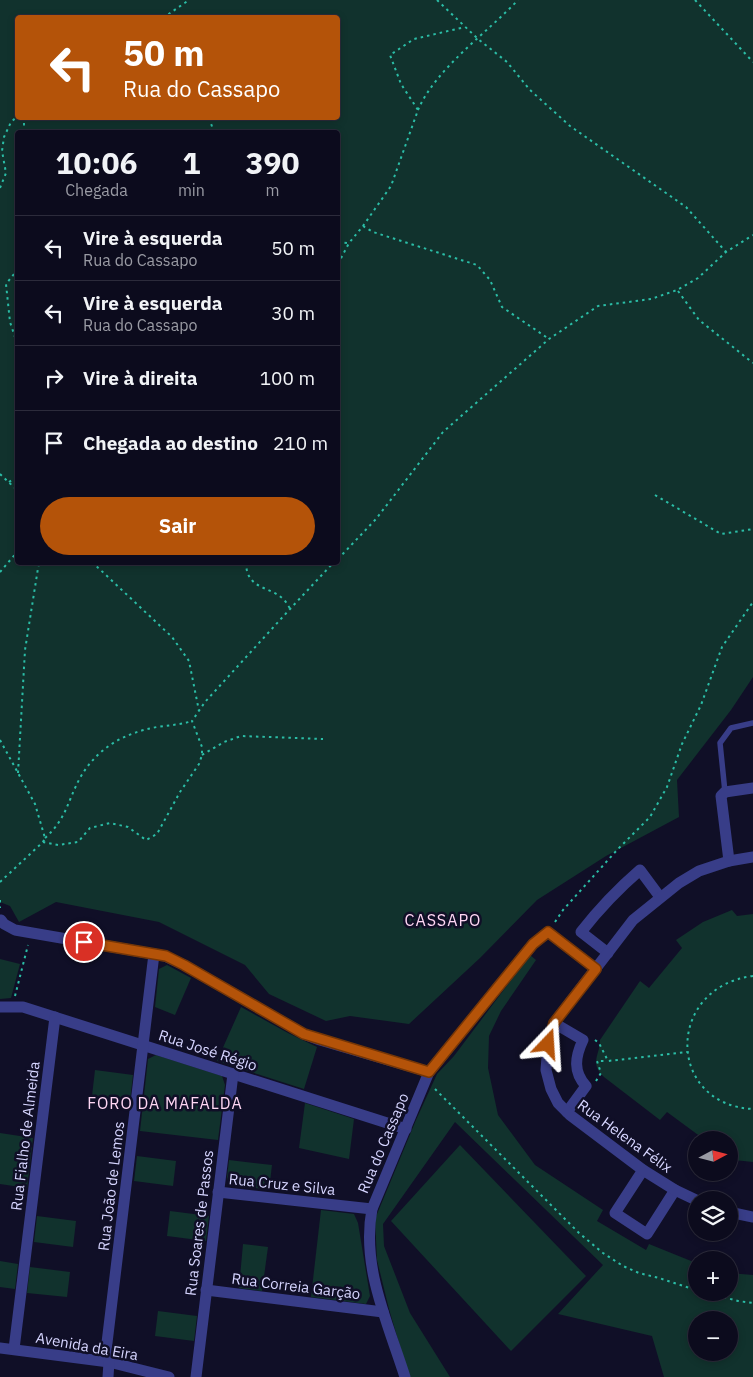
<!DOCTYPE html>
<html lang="pt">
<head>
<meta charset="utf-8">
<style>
	body { margin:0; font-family:"IBM Plex Sans",sans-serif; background:#1a192a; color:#f1f3f6; height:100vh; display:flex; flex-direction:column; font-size:19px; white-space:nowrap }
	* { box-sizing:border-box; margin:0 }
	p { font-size:16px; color:#9a9ba4 }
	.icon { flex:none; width:28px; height:28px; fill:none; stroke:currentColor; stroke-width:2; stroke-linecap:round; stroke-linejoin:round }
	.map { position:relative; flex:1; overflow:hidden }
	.side { position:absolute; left:15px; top:130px; width:325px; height:435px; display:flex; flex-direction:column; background:#0c0b1d; border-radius:5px; box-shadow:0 2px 8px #0003,0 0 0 1px #2c2b3b }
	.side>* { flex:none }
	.guide { position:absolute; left:15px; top:15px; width:325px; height:105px; border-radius:5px; box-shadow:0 2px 8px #0003,0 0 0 1px #2c2b3b; background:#b45309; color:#fff; overflow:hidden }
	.needle { width:32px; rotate:83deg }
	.buttons { position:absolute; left:688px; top:1131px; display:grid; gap:10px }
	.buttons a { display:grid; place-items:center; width:50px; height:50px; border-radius:50%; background:#0c0b1d; box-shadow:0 2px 8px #0003,0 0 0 1px #2c2b3b; font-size:25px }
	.pin { position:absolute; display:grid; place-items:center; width:42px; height:42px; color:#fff; margin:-21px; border:2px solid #fff; border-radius:50%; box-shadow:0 1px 5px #0007 }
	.me { position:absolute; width:55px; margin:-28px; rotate:20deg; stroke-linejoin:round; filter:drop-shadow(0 0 4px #0008) }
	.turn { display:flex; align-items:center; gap:18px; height:105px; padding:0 25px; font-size:22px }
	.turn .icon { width:65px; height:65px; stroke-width:2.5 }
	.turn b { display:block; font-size:35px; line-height:42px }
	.eta { display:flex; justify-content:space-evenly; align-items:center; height:85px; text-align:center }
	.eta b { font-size:30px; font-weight:700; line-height:35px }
	.button { display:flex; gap:10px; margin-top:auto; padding:10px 25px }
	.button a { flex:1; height:58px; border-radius:30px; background:#b45309; color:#fff; font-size:20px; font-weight:700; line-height:58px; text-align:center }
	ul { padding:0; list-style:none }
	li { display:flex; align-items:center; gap:15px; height:65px; padding:0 25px; border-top:1px solid #2c2b3b }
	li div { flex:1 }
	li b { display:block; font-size:19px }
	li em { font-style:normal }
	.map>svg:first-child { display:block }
	.green { fill:#11322d; fill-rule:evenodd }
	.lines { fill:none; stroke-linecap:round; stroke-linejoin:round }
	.path { stroke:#2bbda6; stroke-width:2; stroke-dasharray:2.5 4; stroke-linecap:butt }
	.lane { stroke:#383d88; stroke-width:5.5 }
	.street { stroke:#383d88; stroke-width:11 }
	.route-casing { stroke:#753606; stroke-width:12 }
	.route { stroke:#b45309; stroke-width:9 }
	.labels { text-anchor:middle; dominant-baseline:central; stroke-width:5; stroke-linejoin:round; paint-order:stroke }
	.street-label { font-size:15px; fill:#d6d5ff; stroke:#100f27 }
	.neighbourhood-label { font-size:16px; letter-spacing:1px; fill:#ffd7f4; stroke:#100f27 }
</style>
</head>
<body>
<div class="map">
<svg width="753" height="1377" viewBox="0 0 753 1377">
	<rect width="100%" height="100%" fill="#100f27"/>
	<g class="green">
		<path d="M0,0H753V677L731,710L677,780L679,817L606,856L537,900L480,958L409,1024L350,1016L326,1021L269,994L245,965L159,922L56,902L19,922L10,906L0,902ZM18,18H338V118H18ZM18,132H338V562H18Z"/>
		<path d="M732,910L737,916L753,914V1162L734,1160L729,1158V1140H705L667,1112L660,1120L604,1077C589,1063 600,1055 600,1040L640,981L649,988L682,948L676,940L703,922Z"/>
		<path d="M530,955L536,960L501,1011L489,1036L488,1068L498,1115L535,1165L603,1210L597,1221L646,1250L649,1244L696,1263V1292H729V1273L753,1275V1377H664L652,1336L558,1314L603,1265L455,1122L383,1224L384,1246L410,1313L450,1377H409L389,1309L377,1260L375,1219L416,1120L437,1074L454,1056ZM696,1320H729V1352H696Z"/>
		<path d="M0,959L20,964L11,998L0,999Z"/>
		<path d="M167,965L191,978L175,1015L155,1007L159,969Z"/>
		<path d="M241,1007L288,1033L317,1047L304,1089L217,1061Z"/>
		<path d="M156,1055L222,1076L225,1085L218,1140L140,1131L148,1059Z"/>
		<path d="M95,1070L133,1075L130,1101L92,1096Z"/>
		<path d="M305,1103L354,1119L349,1159L299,1148Z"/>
		<path d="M0,1133L33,1138L27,1188L0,1184Z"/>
		<path d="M460,1145L586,1276L511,1351L391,1221Z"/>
		<path d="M137,1156L176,1161L173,1186L134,1181Z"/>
		<path d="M229,1160L272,1165L269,1190L229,1184L227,1177Z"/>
		<path d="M321,1210L354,1214L358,1223L370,1296L366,1304L311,1297Z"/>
		<path d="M170,1211L209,1216L206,1241L167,1236Z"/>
		<path d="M37,1216L76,1221L73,1247L34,1242Z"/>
		<path d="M243,1244L268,1247L262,1291L239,1288Z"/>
		<path d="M0,1261L18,1264L15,1289L0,1287Z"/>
		<path d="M30,1267L70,1272L67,1297L27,1293Z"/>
		<path d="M158,1311L197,1316L194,1341L155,1336Z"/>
	</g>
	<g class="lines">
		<g class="path">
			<path d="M437,0L478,39L507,62L530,90L570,126L686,207L726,252"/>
			<path d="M695,0L753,62"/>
			<path d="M163,18L189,0"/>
			<path d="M418,110C436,68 487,33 518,0"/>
			<path d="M209,118L214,132"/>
			<path d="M24,132V118"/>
			<path d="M0,188L6,173L2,151L4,137L11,122L18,116"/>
			<path d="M363,226L373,232L477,265L490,280L502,307L549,339"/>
			<path d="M338,242L347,243"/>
			<path d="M338,264L349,243L363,226L391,186L418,110L401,84L390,55L414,39L465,27"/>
			<path d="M18,269L6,284L10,322L18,346"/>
			<path d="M678,291L699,320L753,363"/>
			<path d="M0,474L18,491"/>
			<path d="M9,482L18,476"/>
			<path d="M655,495L721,534L753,529"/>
			<path d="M338,559L376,519L443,432L549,339L598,306L651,299L677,290L698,278L726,252L753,235"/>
			<path d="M92,562L172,637L189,661L199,711"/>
			<path d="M246,562C246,595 279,583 290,609"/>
			<path d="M0,572L18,551"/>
			<path d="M0,740L35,804L45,838L43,842"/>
			<path d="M202,755L224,742L241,736L323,739"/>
			<path d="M18,773L25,650L39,562"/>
			<path d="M45,838C67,818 67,802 80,778C97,748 124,733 157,727C169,725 180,725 192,721"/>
			<path d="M0,882L43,842L58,845L78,842L90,828L110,823L128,827L146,840L157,834L180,792L199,764L202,755V747L192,721L205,702L290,609L334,562"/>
			<path d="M0,900V908"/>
			<path d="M555,922L563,910L617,850L650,817L667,787L682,744L701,705L722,647L753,602"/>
			<path d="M753,976C665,987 666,1105 753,1109"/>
			<path d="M15,996L28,945"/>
			<path d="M595,1040L599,1043L608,1061L687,1052"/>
			<path d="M596,1081L601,1073L597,1061H607"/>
			<path d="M435,1089L579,1233L603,1253L623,1266L639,1273L659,1278L696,1290"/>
			<path d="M705,1292L738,1301L753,1303"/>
		</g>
		<path class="lane" d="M725,792L720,743L731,728L753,723"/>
		<g class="street">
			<path d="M729,861L721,796L725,792L753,788"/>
			<path d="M1,920L4,924L15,930L165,956L184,965L304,1034L320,1040L429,1072"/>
			<path d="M608,953L581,932C599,909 618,889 640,870L660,897"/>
			<path d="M0,1007H23L406,1129"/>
			<path d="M554,1023L583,1040C575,1057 573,1072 586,1086L567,1112"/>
			<path d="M643,1170L615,1213L647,1234L675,1190"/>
			<path d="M218,1192L372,1209"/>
			<path d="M696,1200L675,1190L643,1170L570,1115L558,1103L551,1089L546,1070L548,1044L554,1023L633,920L679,883L699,871L729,861L753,857"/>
			<path d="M729,1212L753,1217"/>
			<path d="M206,1290L383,1312"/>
			<path d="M0,1348L109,1362L169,1377"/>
			<path d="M14,1349L55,1017"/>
			<path d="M108,1377L109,1362L106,1351L154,954"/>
			<path d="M196,1377L233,1074"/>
			<path d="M405,1377C388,1323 361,1267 372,1209L429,1072L533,944L548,932L596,969"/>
		</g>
	</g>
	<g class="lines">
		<g class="route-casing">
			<path id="route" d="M84,942L166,956L184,965L304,1034L429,1072L533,944L548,932L596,969L554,1023L548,1044"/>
		</g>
		<use href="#route" class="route"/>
	</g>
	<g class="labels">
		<g class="street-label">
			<text transform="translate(208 1050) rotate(18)">Rua José Régio</text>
			<text transform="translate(25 1136) rotate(-83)">Rua Fialho de Almeida</text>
			<text transform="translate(625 1136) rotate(36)">Rua Helena Félix</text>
			<text transform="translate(383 1143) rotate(-67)">Rua do Cassapo</text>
			<text transform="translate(282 1184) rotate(6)">Rua Cruz e Silva</text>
			<text transform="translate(111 1186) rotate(-83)">Rua João de Lemos</text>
			<text transform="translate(199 1223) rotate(-83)">Rua Soares de Passos</text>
			<text transform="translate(296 1286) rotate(7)">Rua Correia Garção</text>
			<text transform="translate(87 1346) rotate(10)">Avenida da Eira</text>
		</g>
		<g class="neighbourhood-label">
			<text x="443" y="920">CASSAPO</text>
			<text x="165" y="1103">FORO DA MAFALDA</text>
		</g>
	</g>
</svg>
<div class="buttons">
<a><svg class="needle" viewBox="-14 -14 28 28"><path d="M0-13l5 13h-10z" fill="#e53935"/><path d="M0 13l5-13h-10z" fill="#9a9ba4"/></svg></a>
<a><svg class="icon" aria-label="layers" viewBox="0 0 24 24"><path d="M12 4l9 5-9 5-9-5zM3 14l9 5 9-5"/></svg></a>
<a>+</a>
<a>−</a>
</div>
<div class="pin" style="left:84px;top:942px;background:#d93025"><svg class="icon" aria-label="arrive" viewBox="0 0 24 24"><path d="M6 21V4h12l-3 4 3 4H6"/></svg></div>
<svg class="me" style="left:548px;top:1044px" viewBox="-20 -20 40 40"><path d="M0-17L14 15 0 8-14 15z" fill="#b45309" stroke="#fff" stroke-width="4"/></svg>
<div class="guide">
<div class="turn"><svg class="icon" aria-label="left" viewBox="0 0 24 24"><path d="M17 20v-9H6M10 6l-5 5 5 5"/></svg><div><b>50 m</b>Rua do Cassapo</div></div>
</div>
<section class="side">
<div class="eta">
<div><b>10:06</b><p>Chegada</p></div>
<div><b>1</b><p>min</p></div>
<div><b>390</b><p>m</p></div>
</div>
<ul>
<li><svg class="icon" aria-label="left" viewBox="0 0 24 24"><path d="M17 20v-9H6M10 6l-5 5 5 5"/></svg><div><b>Vire à esquerda</b><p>Rua do Cassapo</p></div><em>50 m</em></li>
<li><svg class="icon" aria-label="left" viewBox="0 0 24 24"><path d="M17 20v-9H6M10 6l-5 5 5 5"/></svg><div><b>Vire à esquerda</b><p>Rua do Cassapo</p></div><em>30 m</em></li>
<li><svg class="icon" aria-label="right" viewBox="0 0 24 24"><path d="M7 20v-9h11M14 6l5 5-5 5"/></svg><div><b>Vire à direita</b></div><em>100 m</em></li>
<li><svg class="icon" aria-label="arrive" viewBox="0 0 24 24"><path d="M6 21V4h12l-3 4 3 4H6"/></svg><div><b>Chegada ao destino</b></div><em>210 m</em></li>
</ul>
<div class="button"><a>Sair</a></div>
</section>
</div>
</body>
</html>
